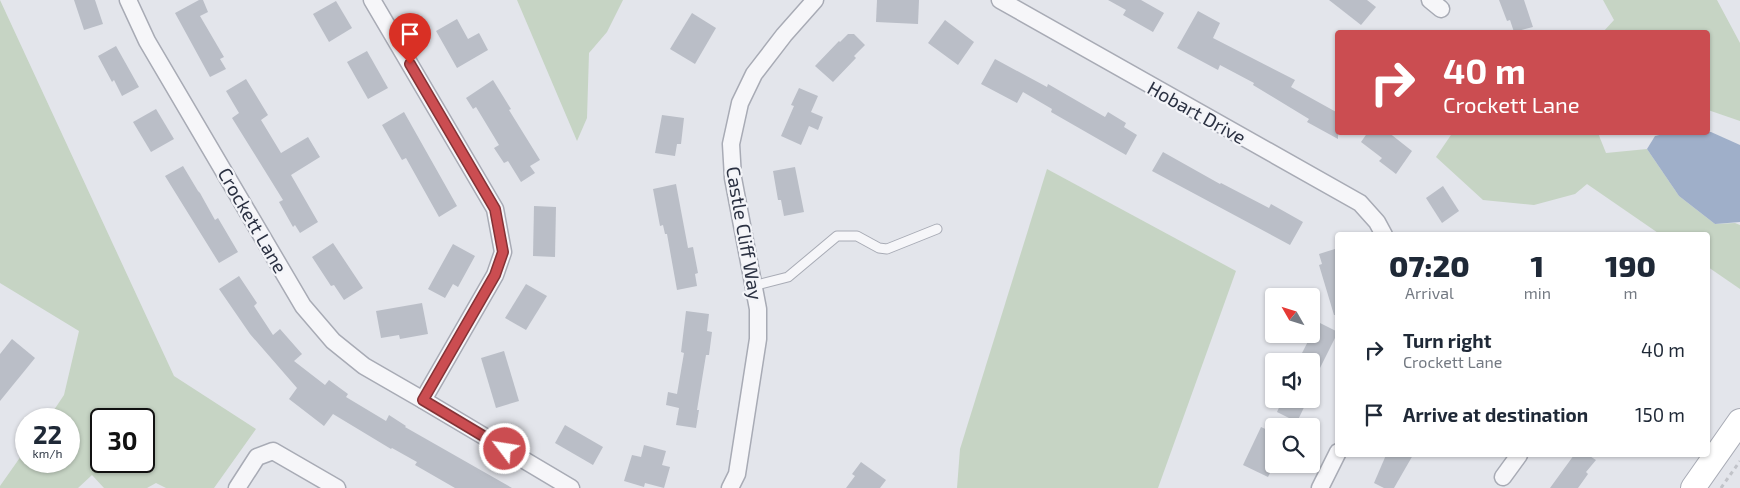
<!DOCTYPE html>
<html lang="en">
<head>
<meta charset="utf-8">
<style>
	body { margin:0; font-family:"Exo 2",sans-serif; background:#f6f6f7; color:#1f2937; height:100vh; display:flex; flex-direction:column; font-size:19px; white-space:nowrap }
	* { box-sizing:border-box; margin:0 }
	p { font-size:16px; color:#747a83 }
	.icon { flex:none; width:28px; height:28px; fill:none; stroke:currentColor; stroke-width:2; stroke-linecap:round; stroke-linejoin:round }
	.map { position:relative; flex:1; overflow:hidden }
	.drawer { position:absolute; left:1335px; top:232px; width:375px; height:225px; display:flex; flex-direction:column; background:#fff; border-radius:5px; box-shadow:0 1px 4px #0004 }
	.drawer>* { flex:none }
	.banner { position:absolute; left:1335px; top:30px; width:375px; height:105px; border-radius:5px; box-shadow:0 1px 4px #0004; background:#cb4d51; color:#fff; overflow:hidden }
	.needle { width:32px; rotate:309deg }
	.fabs { position:absolute; left:1265px; top:288px; display:grid; gap:10px }
	.fabs a { display:grid; place-items:center; width:55px; height:55px; border-radius:5px; background:#fff; box-shadow:0 1px 4px #0004; font-size:25px }
	.speed { position:absolute; left:15px; top:408px; display:flex; gap:10px; font-size:25px; font-weight:700; text-align:center }
	.speed>* { display:grid; place-content:center; width:65px; height:65px; border-radius:50%; background:#fff; box-shadow:0 1px 4px #0004; line-height:1 }
	.speed small { font-size:12px; font-weight:400 }
	.speed .limit { border:2px solid #111; border-radius:8px; background:#fff; color:#111 }
	.pin { position:absolute; display:grid; place-items:center; width:42px; height:42px; color:#fff; margin:-51px -21px; border-radius:50% 50% 50% 0; rotate:-45deg; box-shadow:0 0 5px #0007 }
	.pin .icon { rotate:45deg }
	.me { position:absolute; width:55px; margin:-28px; rotate:301deg; stroke-linejoin:round; filter:drop-shadow(0 0 4px #0008) }
	.turn { display:flex; align-items:center; gap:18px; height:105px; padding:0 25px; font-size:22px }
	.turn .icon { width:65px; height:65px; stroke-width:2.5 }
	.turn b { display:block; font-size:35px; line-height:42px }
	.eta { display:flex; justify-content:space-evenly; align-items:center; height:85px; text-align:center }
	.eta b { font-size:30px; font-weight:800; line-height:35px }
	ul { padding:0; list-style:none }
	li { display:flex; align-items:center; gap:15px; height:65px; padding:0 25px }
	li div { flex:1 }
	li b { display:block; font-size:19px }
	li em { font-style:normal }
	.map>svg:first-child { display:block }
	.green { fill:#c6d4c4; fill-rule:evenodd }
	.water { fill:#9fafc9 }
	.building { fill:#babec7 }
	.lines { fill:none; stroke-linecap:round; stroke-linejoin:round }
	.service-casing { stroke:#a8abb5; stroke-width:11 }
	.minor-casing { stroke:#a8abb5; stroke-width:19 }
	.secondary-casing { stroke:#a8abb5; stroke-width:26 }
	.path { stroke:#c1c3c9; stroke-width:3; stroke-dasharray:4 4; stroke-linecap:butt }
	.service { stroke:#f6f6f9; stroke-width:9 }
	.minor { stroke:#f6f6f9; stroke-width:16 }
	.secondary { stroke:#fff; stroke-width:24 }
	.route-casing { stroke:#843235; stroke-width:12 }
	.route { stroke:#cb4d51; stroke-width:9 }
	.labels { text-anchor:middle; dominant-baseline:central; stroke-width:4.5; stroke-linejoin:round; paint-order:stroke }
	.street-label { font-size:19px; fill:#2b3142; stroke:#f3f4f8 }
</style>
</head>
<body>
<div class="map">
<svg width="1740" height="488" viewBox="0 0 1740 488">
	<rect width="100%" height="100%" fill="#e3e5eb"/>
	<g class="green">
		<path d="M0,0L174,376L256,429L214,488H166L156,483L147,488H104L92,475L78,488H0V486L26,449V461H69V419H48L64,395L79,331L0,283ZM101,419H144V461H101Z"/>
		<path d="M517,0H623L607,32L589,53L587,118L577,141Z"/>
		<path d="M1603,0H1717L1740,43V121L1708,110V32H1603L1614,20Z"/>
		<path d="M1453,132L1598,133L1606,153L1647,149L1679,196L1715,224L1735,223L1740,225V289L1708,267V235H1661L1587,184L1575,194L1534,205L1483,200L1436,157Z"/>
		<path d="M1047,169L1236,271L1158,488H957L960,449Z"/>
	</g>
	<path class="water" d="M1672,132H1711L1740,145V222L1715,224L1679,196L1647,149L1655,136Z"/>
	<g class="building">
		<path d="M74,0H95L103,24L84,30Z"/>
		<path d="M199,0H203L208,12L200,16L224,57L220,59L226,69L210,77L175,13Z"/>
		<path d="M877,0H919L918,24L876,22Z"/>
		<path d="M1108,0H1141L1164,13L1153,32L1123,15L1126,10Z"/>
		<path d="M1329,0H1367L1376,7L1361,25Z"/>
		<path d="M1499,0H1524L1533,27L1514,32L1510,20L1507,21Z"/>
		<path d="M336,1L352,28L329,42L313,14Z"/>
		<path d="M1198,11L1220,23L1213,38L1295,80L1291,87L1338,113V139L1307,122L1309,119L1253,85L1254,83L1220,65L1218,70L1177,48Z"/>
		<path d="M692,13L716,28L695,64L670,49Z"/>
		<path d="M457,19L468,39L479,33L488,50L457,68L436,31Z"/>
		<path d="M945,20L974,42L958,65L928,43Z"/>
		<path d="M848,34H854L865,45L854,56L856,58L833,82L815,66L839,41L840,42Z"/>
		<path d="M116,46L139,87L122,96L114,80L112,82L98,56Z"/>
		<path d="M367,51L388,88L368,99L347,62Z"/>
		<path d="M995,59L1047,87L1048,84L1105,117L1108,112L1126,123L1124,127L1137,135L1126,155L1051,112L1052,109L1023,92L1017,103L981,84Z"/>
		<path d="M246,79L268,115L261,120L281,153L308,137L320,157L291,175L318,222L300,233L295,225L293,227L279,202L283,200L232,118L239,113L226,91Z"/>
		<path d="M493,80L511,109L509,110L540,160L530,166L535,173L521,182L508,161L504,163L494,148L499,145L476,107L473,109L466,98Z"/>
		<path d="M799,88L818,96L811,112L823,117L818,130L809,126L801,145L781,136L794,106L791,105Z"/>
		<path d="M156,109L174,139L151,152L133,122Z"/>
		<path d="M404,112L457,206L439,217L406,158L402,160L382,125Z"/>
		<path d="M662,115L684,118L681,144H677L675,156L655,153Z"/>
		<path d="M1368,132H1388L1412,151L1396,174L1379,161L1382,158L1361,142Z"/>
		<path d="M1163,152L1220,184L1221,183L1269,208L1271,204L1303,222L1290,245L1152,171Z"/>
		<path d="M183,166L198,191L200,193L215,220L218,218L238,252L219,263L165,176Z"/>
		<path d="M795,167L804,212L784,216L781,200H778L773,171Z"/>
		<path d="M676,184L688,248L693,247L698,273L695,274L697,286L677,290L667,234H665L663,225L660,226L653,189Z"/>
		<path d="M1443,186L1459,211L1442,223L1426,198Z"/>
		<path d="M534,206L556,207L555,257L533,256Z"/>
		<path d="M333,243L363,288L344,300L334,285L331,286L312,257Z"/>
		<path d="M453,244L475,256L458,287L453,284L445,298L428,289Z"/>
		<path d="M1338,248V315H1334L1319,265L1322,264L1319,254Z"/>
		<path d="M239,276L257,303L254,306L273,335L280,329L302,354L294,361L325,385L329,380L348,394L346,397L386,421L389,415L406,426L405,427L512,488H455L415,465L417,462L392,448L391,449L333,414L324,426L289,399L297,388L250,334L219,289Z"/>
		<path d="M526,284L547,296L526,330L505,318Z"/>
		<path d="M422,303L428,334L400,339L399,335L381,338L376,311Z"/>
		<path d="M686,311L709,314L707,331L712,332L709,355H706L697,410H699L696,428L676,425L679,408L666,405L668,392L677,394L684,353L681,352Z"/>
		<path d="M1318,322L1338,332L1311,386V358L1302,353Z"/>
		<path d="M12,339L35,358L0,401V354Z"/>
		<path d="M504,351L519,401L496,408L481,358Z"/>
		<path d="M1283,399H1308L1297,422L1277,412Z"/>
		<path d="M565,425L603,447L593,465L555,443Z"/>
		<path d="M1261,427L1274,433V465L1268,477L1243,465Z"/>
		<path d="M644,445L666,451L662,465L670,467L664,488L645,483L644,487L624,481L632,455L641,457Z"/>
		<path d="M1386,455H1413L1394,488H1384L1374,483Z"/>
		<path d="M1574,455H1588L1596,460L1586,472L1588,474L1578,488H1550Z"/>
		<path d="M861,462L886,480L880,488H846L855,476L852,474Z"/>
	</g>
	<g class="lines">
		<g class="service-casing">
			<path id="service" d="M753,286L788,277L837,236H857L879,248L887,249L937,229"/>
		</g>
		<g class="minor-casing">
			<g id="minor">
				<path d="M128,0L147,41L303,306L333,341L364,366L423,400L495,275L503,252L495,209L372,0"/>
				<path d="M1000,0L1360,203L1377,222L1384,235"/>
				<path d="M1430,0L1441,9"/>
				<path d="M423,400L571,488"/>
				<path d="M1503,477L1519,455"/>
				<path d="M237,488L257,457L273,451L337,488"/>
				<path d="M730,488L737,474L758,339V309L733,178L731,144L740,103L754,74L784,35L815,0"/>
				<path d="M1320,488L1338,452"/>
			</g>
		</g>
		<g class="secondary-casing">
			<path id="secondary" d="M1693,488L1740,421"/>
		</g>
		<path class="path" d="M1721,488L1740,461"/>
		<use href="#service" class="service"/>
		<use href="#minor" class="minor"/>
		<use href="#secondary" class="secondary"/>
	</g>
	<g class="lines">
		<g class="route-casing">
			<path id="route" d="M410,64L495,209L503,252L495,275L423,400L505,449"/>
		</g>
		<use href="#route" class="route"/>
	</g>
	<g class="labels">
		<g class="street-label">
			<text transform="translate(1197 112) rotate(29)">Hobart Drive</text>
			<text transform="translate(253 220) rotate(60)">Crockett Lane</text>
			<text transform="translate(745 233) rotate(80)">Castle Cliff Way</text>
		</g>
	</g>
</svg>
<div class="fabs">
<a><svg class="needle" viewBox="-14 -14 28 28"><path d="M0-13l5 13h-10z" fill="#e53935"/><path d="M0 13l5-13h-10z" fill="#747a83"/></svg></a>
<a><svg class="icon" aria-label="sound" viewBox="0 0 24 24"><path d="M4 9h4l5-4v14l-5-4H4zM17 9q2 3 0 6"/></svg></a>
<a><svg class="icon" aria-label="search" viewBox="0 0 24 24"><circle cx="10" cy="10" r="6"/><path d="M15 15l6 6"/></svg></a>
</div>
<div class="speed"><div>22<small>km/h</small></div><div class="limit">30</div></div>
<div class="pin" style="left:410px;top:64px;background:#d93025"><svg class="icon" aria-label="arrive" viewBox="0 0 24 24"><path d="M6 21V4h12l-3 4 3 4H6"/></svg></div>
<svg class="me" style="left:505px;top:449px" viewBox="-20 -20 40 40"><circle r="17" fill="#cb4d51" stroke="#fff" stroke-width="3"/><path d="M0-11L8 9 0 5-8 9z" fill="#fff"/></svg>
<div class="banner">
<div class="turn"><svg class="icon" aria-label="right" viewBox="0 0 24 24"><path d="M7 20v-9h11M14 6l5 5-5 5"/></svg><div><b>40 m</b>Crockett Lane</div></div>
</div>
<section class="drawer">
<div class="eta">
<div><b>07:20</b><p>Arrival</p></div>
<div><b>1</b><p>min</p></div>
<div><b>190</b><p>m</p></div>
</div>
<ul>
<li><svg class="icon" aria-label="right" viewBox="0 0 24 24"><path d="M7 20v-9h11M14 6l5 5-5 5"/></svg><div><b>Turn right</b><p>Crockett Lane</p></div><em>40 m</em></li>
<li><svg class="icon" aria-label="arrive" viewBox="0 0 24 24"><path d="M6 21V4h12l-3 4 3 4H6"/></svg><div><b>Arrive at destination</b></div><em>150 m</em></li>
</ul>
</section>
</div>
</body>
</html>
